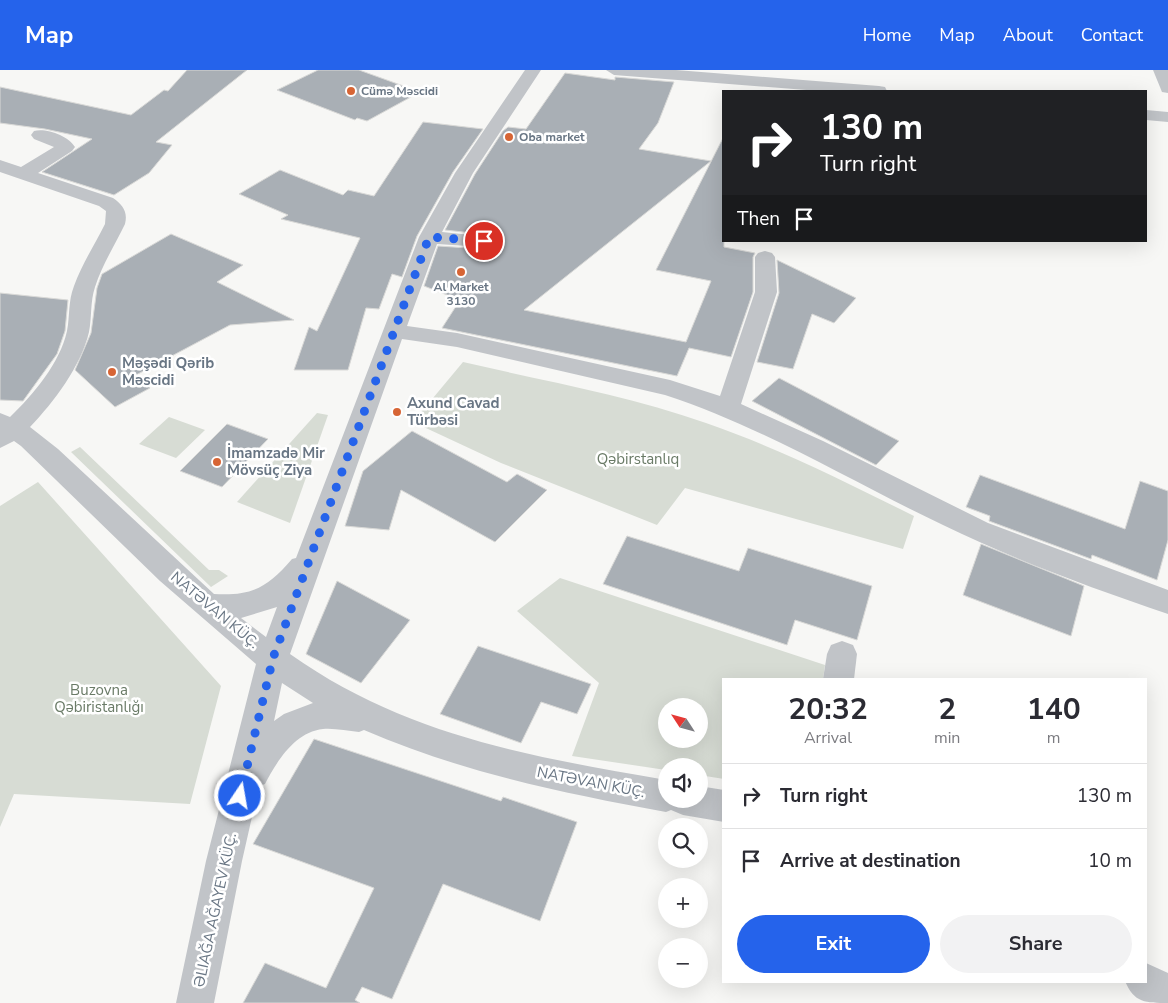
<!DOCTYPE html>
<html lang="en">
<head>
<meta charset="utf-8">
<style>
	body { margin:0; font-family:"Nunito Sans",sans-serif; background:#f2f2f3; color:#2b2b33; height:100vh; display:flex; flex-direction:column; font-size:19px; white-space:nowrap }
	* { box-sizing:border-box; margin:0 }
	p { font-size:16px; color:#7c7c81 }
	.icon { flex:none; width:28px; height:28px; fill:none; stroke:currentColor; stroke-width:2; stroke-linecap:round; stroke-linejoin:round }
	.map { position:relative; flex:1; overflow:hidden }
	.sheet { position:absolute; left:722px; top:608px; width:425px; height:305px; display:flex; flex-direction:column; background:#fff; border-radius:0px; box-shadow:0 5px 20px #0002 }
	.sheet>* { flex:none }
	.hud { position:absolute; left:722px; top:20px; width:425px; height:152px; border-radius:0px; box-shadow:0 5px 20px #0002; background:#202124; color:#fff; overflow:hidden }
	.needle { width:32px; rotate:306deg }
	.buttons { position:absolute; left:658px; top:628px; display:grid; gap:10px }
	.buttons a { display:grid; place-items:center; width:50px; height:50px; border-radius:50%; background:#fff; box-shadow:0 5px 20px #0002; font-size:25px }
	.pin { position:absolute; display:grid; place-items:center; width:42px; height:42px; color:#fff; margin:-21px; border:2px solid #fff; border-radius:50%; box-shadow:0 1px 5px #0007 }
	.me { position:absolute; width:55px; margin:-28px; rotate:12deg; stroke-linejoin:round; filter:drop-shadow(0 0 4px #0008) }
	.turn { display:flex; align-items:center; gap:18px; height:105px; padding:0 15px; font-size:22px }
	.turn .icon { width:65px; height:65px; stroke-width:2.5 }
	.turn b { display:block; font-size:35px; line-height:42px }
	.then { display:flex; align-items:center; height:48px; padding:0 15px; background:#0003; gap:10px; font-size:19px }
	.eta { display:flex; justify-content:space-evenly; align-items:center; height:85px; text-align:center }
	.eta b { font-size:30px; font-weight:700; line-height:35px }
	.primary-button { display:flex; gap:10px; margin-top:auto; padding:10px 15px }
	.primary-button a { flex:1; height:58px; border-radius:30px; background:#2563eb; color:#fff; font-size:20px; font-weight:700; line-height:58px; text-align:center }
	.primary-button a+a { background:#f2f2f3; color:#2b2b33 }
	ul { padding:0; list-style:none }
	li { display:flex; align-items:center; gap:15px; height:65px; padding:0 15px; border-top:1px solid #e1e1e2 }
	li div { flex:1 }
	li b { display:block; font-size:19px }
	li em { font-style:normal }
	header { display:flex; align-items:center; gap:30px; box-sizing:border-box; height:70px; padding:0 25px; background:#2563eb; color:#fff }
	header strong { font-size:24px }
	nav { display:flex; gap:28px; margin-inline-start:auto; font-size:18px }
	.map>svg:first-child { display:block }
	.green { fill:#d7dcd4; fill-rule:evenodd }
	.building { fill:#a9afb5; stroke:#d9d9d7 }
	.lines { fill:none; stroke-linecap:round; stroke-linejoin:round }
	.minor { fill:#c1c4c8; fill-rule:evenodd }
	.route { stroke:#2563eb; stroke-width:9; stroke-dasharray:0 16.2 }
	.poi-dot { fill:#d76535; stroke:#fff; stroke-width:2 }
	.labels { text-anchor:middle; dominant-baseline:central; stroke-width:5; stroke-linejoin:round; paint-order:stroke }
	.far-poi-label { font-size:12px; font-weight:bold; fill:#697684; stroke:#fff; text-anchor:start }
	.poi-label { font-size:15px; font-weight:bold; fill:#697684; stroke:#fff; text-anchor:start }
	.park-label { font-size:15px; fill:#6a7b67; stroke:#fff }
	.street-label { font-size:15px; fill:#697684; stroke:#fff }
</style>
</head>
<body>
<header>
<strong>Map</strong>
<nav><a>Home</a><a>Map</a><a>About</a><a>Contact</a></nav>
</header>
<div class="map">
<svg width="1168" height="933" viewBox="0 0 1168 933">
	<rect width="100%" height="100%" fill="#f7f7f5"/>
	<g class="green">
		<path d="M463,292C544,311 627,325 706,353C778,378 846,412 914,446L903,479L685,418L657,455L501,393L413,352Z"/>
		<path d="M317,343L328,345L290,453L237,432Z"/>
		<path d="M169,347L205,360L176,388L139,374Z"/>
		<path d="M80,377L209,500H219L228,506L211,517L71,382Z"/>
		<path d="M38,412L221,616L190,734L14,724L0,757V436Z"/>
		<path d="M560,508L825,595L823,609H724V709L699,705V696H666V700L572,686L599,613L517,541ZM666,636H699V669H666Z"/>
	</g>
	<g class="building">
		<path d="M187,0H247L156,72L172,75L149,103L114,125L42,102L92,69L45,59L0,53V17L131,45L164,20L168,21Z"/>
		<path d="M318,0H359L420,22L367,51L357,48L355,50L277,20Z"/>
		<path d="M565,3L615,10V7L674,12L658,53L639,79L711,91L524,240L686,272L711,211L656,200L724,66V177L755,183L753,187V222L731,287L689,278L677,306L442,258L460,230L424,216L438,176L484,179L492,177L496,171L491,165L445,160L475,104L503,61L508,57L526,59Z"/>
		<path d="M423,52L483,59L453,102L417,166L402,207L392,204L379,239L366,238L348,300H294L309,257L317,261L360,168L281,149L288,145L239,124L280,100L343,125L348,120L374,126Z"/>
		<path d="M171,164L243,195L217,212L294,250L230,255L136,305L150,318L115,337L75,300L91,263L97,218L102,204Z"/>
		<path d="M777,190L856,228L834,253L812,244L793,299L757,292L779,223Z"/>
		<path d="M0,223L68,230L65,261L57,284L23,331L0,330Z"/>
		<path d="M779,308L899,371L876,395L752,331Z"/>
		<path d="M227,354L268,369L222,417L180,401Z"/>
		<path d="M412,361L507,412L517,404L547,420L495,472L401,420L389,460L345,456L363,401Z"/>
		<path d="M980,405L1125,459L1140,411L1168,421V470L1157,510L1092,485L1091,489L989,451L990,446L966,437Z"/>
		<path d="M627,466L739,501L748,478L872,516L857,570L795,550L787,575L603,514Z"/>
		<path d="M981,474L1084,516L1071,566L963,525Z"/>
		<path d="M337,511L410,550L361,613L306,584Z"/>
		<path d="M478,576L591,614L577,644L541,632L521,673L440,644Z"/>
		<path d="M314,669L501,731L503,727L577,752L540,851L443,814L392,929L362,917L355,930L360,933H243L265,893L326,918L374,818L253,774Z"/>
	</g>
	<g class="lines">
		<g class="minor">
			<path d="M525,0H541L473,103L442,162L491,167L494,171L491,175L484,177L437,174L407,256L457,263L670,310L720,326L755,222V187L758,183L765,181L772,183L775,187L777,222L741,334L823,371L988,453L1168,520V544C1092,518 1015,490 943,455C850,411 763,357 665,325L457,277L402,269L290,584C406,666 529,686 666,710V729H699V716L724,720V752L683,745L671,740L666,742C562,723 461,702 364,660L359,662C347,661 335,658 323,659C295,662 277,691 265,714L259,716L242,791L214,933H176L206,791L256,594L160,511L21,376L14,371L0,378V343L10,347C33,325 60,293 67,261C70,246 68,231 74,216C82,194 95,174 105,154L106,141L99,136L0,102V90L21,97L54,77L34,69L31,65L34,61C47,58 68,66 75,77L72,81L38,103L113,128C123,135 128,142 125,154C115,175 102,195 95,217C90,232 92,247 89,262C81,296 54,332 30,357L58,379L214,524C252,526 267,518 292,489L296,488L419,167L455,103ZM277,537L266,567L241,548ZM282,613L313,633L284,644L274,651Z"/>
			<path d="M606,0H676L879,16L885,17L887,21H819L614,5Z"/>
			<path d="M1153,0H1168V23L1162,22Z"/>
			<path d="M1146,40L1168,42V52L1146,50Z"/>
			<path d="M842,571L853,575L857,584L854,609H823L827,584L831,575Z"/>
			<path d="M1146,893L1168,903V933C1146,933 1134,933 1125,911H1146Z"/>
		</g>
	</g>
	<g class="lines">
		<path class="route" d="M240,726L273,588L429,167L484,171"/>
	</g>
	<g class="poi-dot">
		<circle cx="351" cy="21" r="5"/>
		<circle cx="509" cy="67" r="5"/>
		<circle cx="461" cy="202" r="5"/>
		<circle cx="112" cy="302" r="5"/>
		<circle cx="397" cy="342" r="5"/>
		<circle cx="217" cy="392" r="5"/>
	</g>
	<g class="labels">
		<g class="far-poi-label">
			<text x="361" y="21">Cümə Məscidi</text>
			<text x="519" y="67">Oba market</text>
			<text x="461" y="217" text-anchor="middle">Al Market<tspan x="461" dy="14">3130</tspan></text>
		</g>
		<g class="poi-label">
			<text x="122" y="293">Məşədi Qərib<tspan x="122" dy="17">Məscidi</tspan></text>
			<text x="407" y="333">Axund Cavad<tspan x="407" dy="17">Türbəsi</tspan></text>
			<text x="227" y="383">İmamzadə Mir<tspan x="227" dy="17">Mövsüç Ziya</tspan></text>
		</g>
		<g class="park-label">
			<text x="638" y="389">Qəbirstanlıq</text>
			<text x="99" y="620">Buzovna<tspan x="99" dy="17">Qəbiristanlığı</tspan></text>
		</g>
		<g class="street-label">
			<text transform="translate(215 540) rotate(40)">NATƏVAN KÜÇ.</text>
			<text transform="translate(591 712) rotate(11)">NATƏVAN KÜÇ.</text>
			<text transform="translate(215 840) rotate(-78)">ƏLIAĞA AĞAYEV KÜÇ.</text>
		</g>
	</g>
</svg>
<div class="buttons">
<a><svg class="needle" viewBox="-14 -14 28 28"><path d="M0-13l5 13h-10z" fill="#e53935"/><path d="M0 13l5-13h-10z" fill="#7c7c81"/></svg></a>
<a><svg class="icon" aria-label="sound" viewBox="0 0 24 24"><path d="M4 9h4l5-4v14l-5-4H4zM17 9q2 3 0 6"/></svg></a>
<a><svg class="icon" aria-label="search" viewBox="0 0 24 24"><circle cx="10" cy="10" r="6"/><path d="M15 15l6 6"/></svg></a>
<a>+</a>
<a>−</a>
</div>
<div class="pin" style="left:484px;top:171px;background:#d93025"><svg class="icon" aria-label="arrive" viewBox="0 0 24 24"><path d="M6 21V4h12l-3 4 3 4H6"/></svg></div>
<svg class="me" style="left:240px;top:726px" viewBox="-20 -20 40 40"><circle r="17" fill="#2563eb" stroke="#fff" stroke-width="3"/><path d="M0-11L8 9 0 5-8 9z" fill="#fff"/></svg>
<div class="hud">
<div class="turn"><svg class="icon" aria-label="right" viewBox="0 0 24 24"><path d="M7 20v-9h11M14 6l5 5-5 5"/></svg><div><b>130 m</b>Turn right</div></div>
<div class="then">Then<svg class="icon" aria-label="arrive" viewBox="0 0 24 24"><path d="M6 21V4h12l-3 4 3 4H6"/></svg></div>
</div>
<section class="sheet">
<div class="eta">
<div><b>20:32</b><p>Arrival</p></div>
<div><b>2</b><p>min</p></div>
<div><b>140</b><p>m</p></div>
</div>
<ul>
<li><svg class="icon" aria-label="right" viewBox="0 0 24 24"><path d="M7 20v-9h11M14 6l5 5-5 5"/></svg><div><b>Turn right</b></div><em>130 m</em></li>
<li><svg class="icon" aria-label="arrive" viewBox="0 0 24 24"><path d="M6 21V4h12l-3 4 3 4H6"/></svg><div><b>Arrive at destination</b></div><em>10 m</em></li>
</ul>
<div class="primary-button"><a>Exit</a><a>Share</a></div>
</section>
</div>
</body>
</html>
